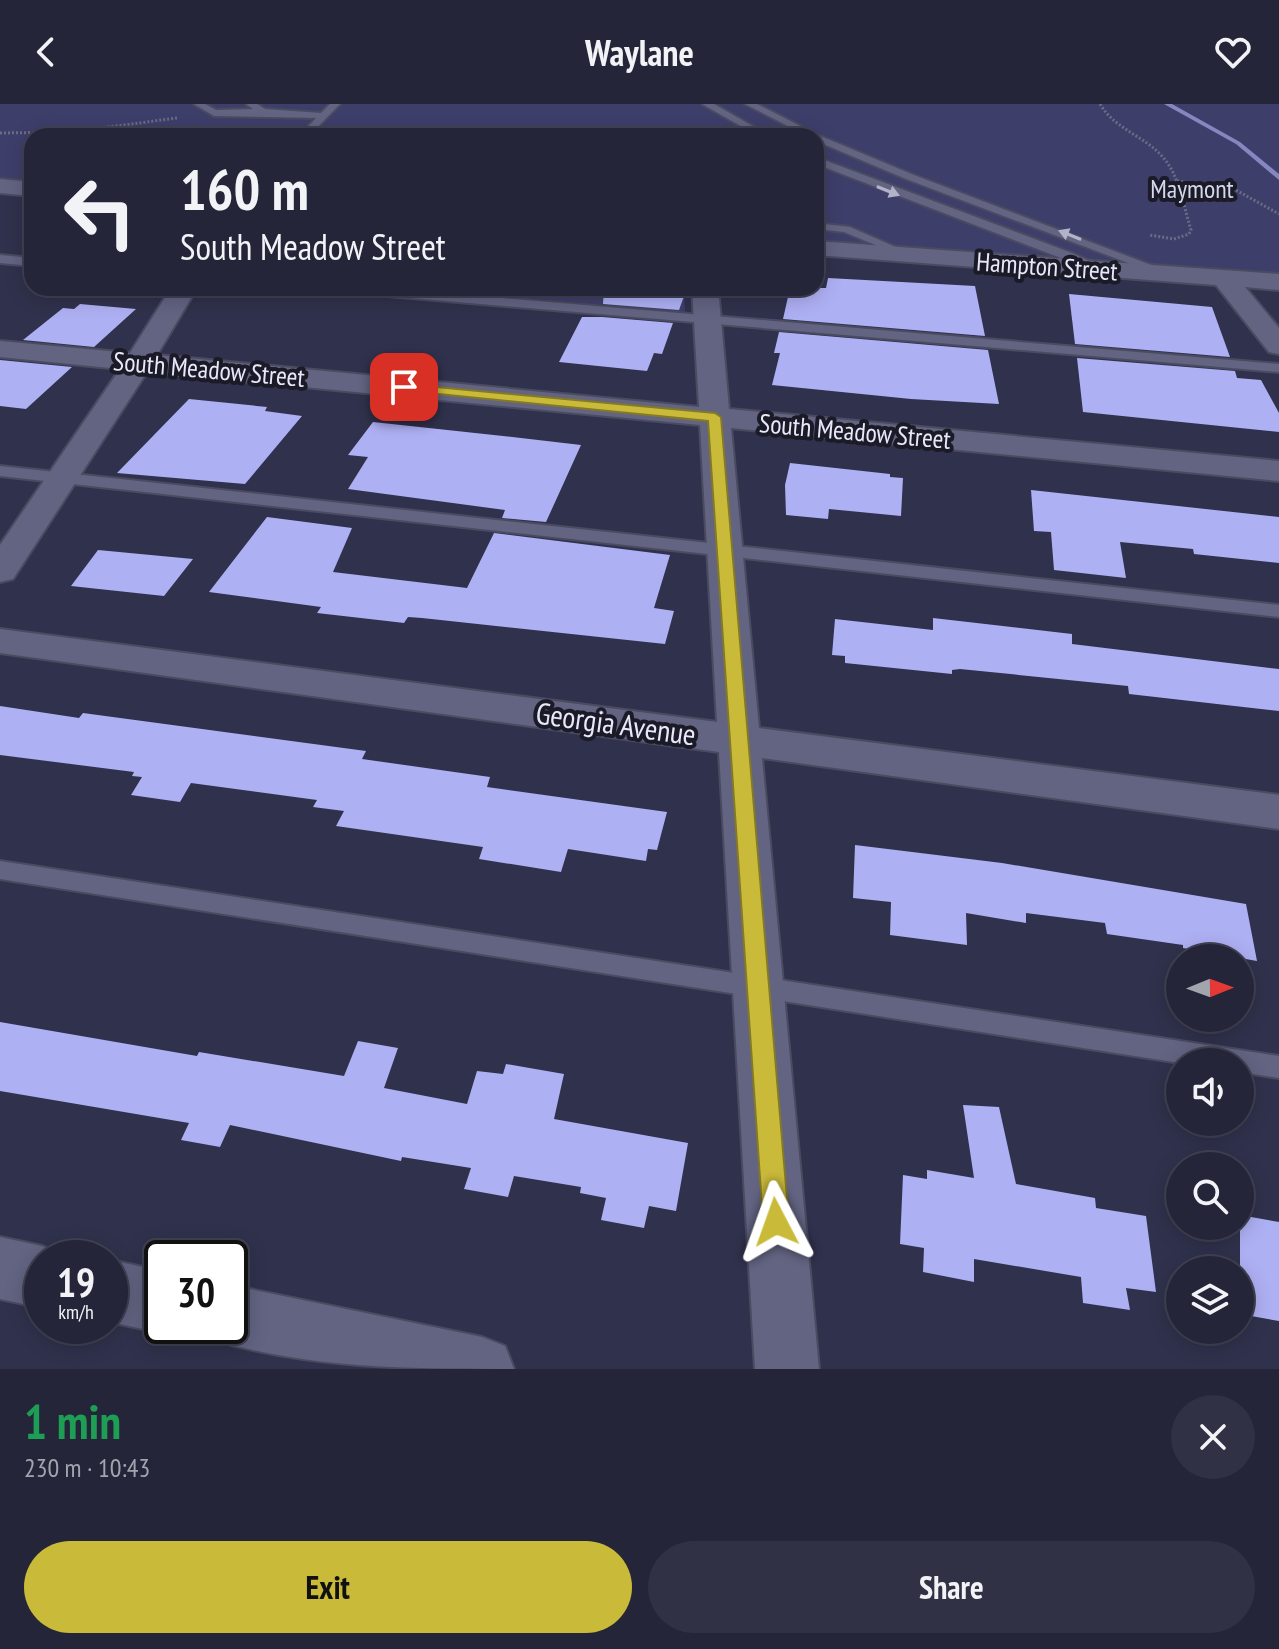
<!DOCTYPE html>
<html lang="en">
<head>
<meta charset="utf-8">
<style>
	body { margin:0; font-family:"PT Sans Narrow",sans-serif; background:#303144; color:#f1f3f6; height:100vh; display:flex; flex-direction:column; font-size:30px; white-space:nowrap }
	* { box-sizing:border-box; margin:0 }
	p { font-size:26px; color:#a3a5ae }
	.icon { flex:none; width:44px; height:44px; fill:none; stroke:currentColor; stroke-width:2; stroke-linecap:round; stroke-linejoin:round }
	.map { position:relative; height:1265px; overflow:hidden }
	.details { display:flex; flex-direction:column; background:#242539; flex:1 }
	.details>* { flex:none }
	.hud { position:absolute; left:24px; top:24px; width:800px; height:168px; border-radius:24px; box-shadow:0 4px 20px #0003,0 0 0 2px #414253; background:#242539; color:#f1f3f6; overflow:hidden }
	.needle { width:52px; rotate:89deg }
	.buttons { position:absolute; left:1166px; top:840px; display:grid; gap:16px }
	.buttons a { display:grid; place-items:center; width:88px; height:88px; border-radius:50%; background:#242539; box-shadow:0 4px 20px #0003,0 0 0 2px #414253; font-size:40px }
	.speed { position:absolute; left:24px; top:1136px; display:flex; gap:16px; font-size:40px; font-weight:700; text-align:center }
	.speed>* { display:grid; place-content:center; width:104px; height:104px; border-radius:50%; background:#242539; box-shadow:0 4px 20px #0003,0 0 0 2px #414253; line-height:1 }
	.speed small { font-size:20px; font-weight:400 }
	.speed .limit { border:4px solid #111; border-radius:12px; background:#fff; color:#111 }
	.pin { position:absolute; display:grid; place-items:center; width:68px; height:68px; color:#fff; margin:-34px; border-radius:16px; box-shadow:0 4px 12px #0006 }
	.me { position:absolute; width:88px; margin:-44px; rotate:356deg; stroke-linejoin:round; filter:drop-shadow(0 0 6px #0008) }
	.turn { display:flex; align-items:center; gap:28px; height:168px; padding:0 24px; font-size:36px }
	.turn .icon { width:104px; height:104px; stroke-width:2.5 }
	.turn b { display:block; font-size:56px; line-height:68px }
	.round { display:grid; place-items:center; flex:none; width:84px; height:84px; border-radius:42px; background:#303144 }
	.headline { display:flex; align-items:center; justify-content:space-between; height:136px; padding:0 24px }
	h1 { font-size:48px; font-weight:700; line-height:60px; color:#1e9e55 }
	.button { display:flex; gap:16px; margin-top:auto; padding:16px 24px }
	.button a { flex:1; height:92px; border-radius:48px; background:#caba3a; color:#111; font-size:32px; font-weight:700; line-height:92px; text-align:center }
	.button a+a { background:#303144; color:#f1f3f6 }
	header { display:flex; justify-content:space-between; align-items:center; height:104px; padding:0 24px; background:#242539; font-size:36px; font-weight:700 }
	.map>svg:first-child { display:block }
	.green { fill:#3e3e6b }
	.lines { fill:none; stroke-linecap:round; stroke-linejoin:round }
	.stream { fill:#8686c1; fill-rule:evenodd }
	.building { fill:#aeb0f4 }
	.lane-casing { stroke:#4a4b61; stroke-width:4 }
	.street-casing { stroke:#4a4b61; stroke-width:4 }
	.path { stroke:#6b6c84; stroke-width:3; stroke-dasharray:2 2; stroke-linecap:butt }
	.lane { fill:#636482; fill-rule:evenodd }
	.street { fill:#636482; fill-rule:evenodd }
	.oneway { fill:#b2b3ca }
	.route { fill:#caba3a; stroke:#837926; stroke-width:2 }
	.labels { text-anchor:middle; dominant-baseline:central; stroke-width:8; stroke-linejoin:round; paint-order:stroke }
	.far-park-label { font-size:26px; fill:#d5d7ed; stroke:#1a1b27 }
	.far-street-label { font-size:26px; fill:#e7e8fa; stroke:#1a1b27 }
	.street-label { font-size:30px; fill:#e7e8fa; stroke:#1a1b27 }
</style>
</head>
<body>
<header><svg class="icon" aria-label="back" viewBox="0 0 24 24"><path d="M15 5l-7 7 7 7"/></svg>Waylane<svg class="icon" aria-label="heart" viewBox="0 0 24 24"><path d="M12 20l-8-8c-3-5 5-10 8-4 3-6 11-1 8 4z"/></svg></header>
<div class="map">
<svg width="1279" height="1265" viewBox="0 0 1279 1265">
	<rect width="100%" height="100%" fill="#30314c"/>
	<g class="green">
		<path d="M0,0H1279V172L816,141V32H32V89L0,86Z"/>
		<path d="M411,184H684L685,208Z"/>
	</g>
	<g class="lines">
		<path class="stream" d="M1164,0H1172L1240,38L1279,70V76L1236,40Z"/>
	</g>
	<g class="building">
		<path d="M828,174L975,182L985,232L783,215L790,184H826Z"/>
		<path d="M604,184H687L679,206L603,200Z"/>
		<path d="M1069,190L1212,203L1230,253L1075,240Z"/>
		<path d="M80,200L136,205L94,243L23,236L63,204L74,205Z"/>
		<path d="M582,213H602L673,219L662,250L654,249L647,267L559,258Z"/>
		<path d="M779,228L988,246L999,300L911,295L772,281L780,249H774Z"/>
		<path d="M1077,254L1235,267L1237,274L1261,276L1279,309V328L1083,308Z"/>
		<path d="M0,256L72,263L26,305L0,302Z"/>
		<path d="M189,295L267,303L265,307L302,312L245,380L117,369Z"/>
		<path d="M373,318L521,334L581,341L546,418L502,414L505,406L348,385L368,353L348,351Z"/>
		<path d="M790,359L890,370V373L903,374L901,412L829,405L828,415L786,411L785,381Z"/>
		<path d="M1031,386L1279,413V459L1194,450L1193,445L1120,438L1126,474L1054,466L1051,428L1034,427Z"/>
		<path d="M267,413L352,424L333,468L467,484L494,429L670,451L654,504L674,507L665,540L422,514L408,513L404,519L387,517L317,509L321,503L209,488Z"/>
		<path d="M98,446L193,455L164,492L71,482Z"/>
		<path d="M933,514L1072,530V540L1279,565V607L1129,590L1128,582L960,565L952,566V570L845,559V552L832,551L835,515L933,526Z"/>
		<path d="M0,602L79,614L83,609L366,647L362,655L490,673L487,683L667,708L657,746L648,745L646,757L568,745L561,768L479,755L483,743L336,722L344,707L313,703L317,696L191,679L180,698L131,691L142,673L132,672L134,668L0,651Z"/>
		<path d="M855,741L1002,759L1246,800L1257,857L1183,844V841L1107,830L1105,819L1026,809V819L966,809L967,841L890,831L891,798L853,794Z"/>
		<path d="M0,918L197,952L199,948L344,972L358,937L398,944L384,984L467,1000L477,967L503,970L506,960L564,970L554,1015L688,1039L676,1107L649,1102L644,1124L601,1116L606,1094L580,1089L581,1083L514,1072L508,1093L464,1085L471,1064L402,1053L401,1057L230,1021L220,1043L181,1036L189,1019L0,987Z"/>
		<path d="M963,1001L999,1003L1016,1080L1095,1094L1096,1104L1146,1112L1156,1188L1126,1184L1130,1206L1083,1199L1081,1173L974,1155V1178L923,1168L924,1144L900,1140L903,1071L927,1075V1066L974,1074Z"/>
		<path d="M1240,1111L1279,1118V1217L1240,1210Z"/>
	</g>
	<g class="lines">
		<g class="lane-casing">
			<g id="lane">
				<path d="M194,0H205L216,6L253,5L246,0H257L265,5L321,9L330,0H340L309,32H299L316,14L214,12Z"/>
				<path d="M702,0H714L770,32H758Z"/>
				<path d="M745,0H757L818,31L914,71L1175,170L1165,173L906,75L816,37V32H807Z"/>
				<path d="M816,53L1072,149L1110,166L1100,169L816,60Z"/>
				<path d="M816,119L850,123L914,151L904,153L844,128L816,125Z"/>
				<path d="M0,151L32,154V162L0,159Z"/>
				<path d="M335,184H384L1279,260V268L341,188Z"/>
				<path d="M0,362L1279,501V513L0,372Z"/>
				<path d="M0,757L1279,952V974L1240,968V958L1180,959L0,775Z"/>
			</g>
		</g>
		<g class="street-casing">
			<g id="street">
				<path d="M0,75L32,78V92L0,89Z"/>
				<path d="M816,137L1279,170V186L1245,183L1279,224V250L1269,248L1216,181L816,151Z"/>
				<path d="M171,184H197L157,251L699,303L692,184H718L729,305L1279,357V377L731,324L759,624L1279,691V725L762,654L819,1265H755L719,648L0,549V525L717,618L700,321L147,268L13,475L0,478V441L120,265L0,253V237L130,249Z"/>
				<path d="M0,1133L42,1142L64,1151L65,1154H42V1204L0,1195Z"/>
				<path d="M110,1156L162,1167V1222H179L162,1229L110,1218Z"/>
				<path d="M230,1181L482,1233L505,1242L514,1265C412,1265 305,1265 208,1234L203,1222H230Z"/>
			</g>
		</g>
		<g class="path">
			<path d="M1100,0C1115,25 1142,31 1161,51C1180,71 1183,101 1191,126L1189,130L1174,135L1149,131"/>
			<path d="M0,29L70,28L177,14"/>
			<path d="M1177,77L1234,85L1279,110"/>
		</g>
		<use href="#lane" class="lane"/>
		<use href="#street" class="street"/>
	</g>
	<defs><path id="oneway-solid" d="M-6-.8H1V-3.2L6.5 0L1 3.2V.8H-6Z" transform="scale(2)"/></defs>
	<g class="oneway">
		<use href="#oneway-solid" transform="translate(888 87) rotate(22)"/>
		<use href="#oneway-solid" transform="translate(1070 131) rotate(-158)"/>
	</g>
	<path class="route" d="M404,280L715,309L721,313L789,1118L785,1127L776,1131L767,1127L763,1118L708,317L399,286V281Z"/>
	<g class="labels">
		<g class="far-park-label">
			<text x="1192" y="84">Maymont</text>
		</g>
		<g class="far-street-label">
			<text transform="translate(1047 162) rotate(4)">Hampton Street</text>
			<text transform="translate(209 265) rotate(5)">South Meadow Street</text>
			<text transform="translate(855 327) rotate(5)">South Meadow Street</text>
		</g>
		<g class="street-label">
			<text transform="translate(616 619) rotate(8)">Georgia Avenue</text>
		</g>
	</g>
</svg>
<div class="buttons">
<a><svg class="needle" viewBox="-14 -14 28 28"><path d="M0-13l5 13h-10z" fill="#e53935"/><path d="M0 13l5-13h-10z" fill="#a3a5ae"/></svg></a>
<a><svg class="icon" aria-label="sound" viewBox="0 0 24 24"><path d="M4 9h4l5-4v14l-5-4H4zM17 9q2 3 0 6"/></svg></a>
<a><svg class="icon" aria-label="search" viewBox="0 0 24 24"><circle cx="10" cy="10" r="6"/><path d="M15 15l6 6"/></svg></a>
<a><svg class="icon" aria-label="layers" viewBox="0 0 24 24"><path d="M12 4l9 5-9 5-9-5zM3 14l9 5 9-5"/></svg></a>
</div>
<div class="speed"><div>19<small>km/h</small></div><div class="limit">30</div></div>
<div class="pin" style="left:404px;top:283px;background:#d93025"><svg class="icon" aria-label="arrive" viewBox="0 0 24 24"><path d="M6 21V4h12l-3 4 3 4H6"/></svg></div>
<svg class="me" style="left:776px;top:1118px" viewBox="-20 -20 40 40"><path d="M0-17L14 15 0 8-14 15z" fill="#caba3a" stroke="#fff" stroke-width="4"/></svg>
<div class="hud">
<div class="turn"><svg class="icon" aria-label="left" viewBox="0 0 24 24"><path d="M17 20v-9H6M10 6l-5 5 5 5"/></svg><div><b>160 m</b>South Meadow Street</div></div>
</div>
</div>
<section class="details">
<div class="headline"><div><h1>1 min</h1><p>230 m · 10:43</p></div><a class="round"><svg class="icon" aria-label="close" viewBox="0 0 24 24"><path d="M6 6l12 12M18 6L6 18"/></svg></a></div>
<div class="button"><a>Exit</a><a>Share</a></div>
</section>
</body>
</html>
